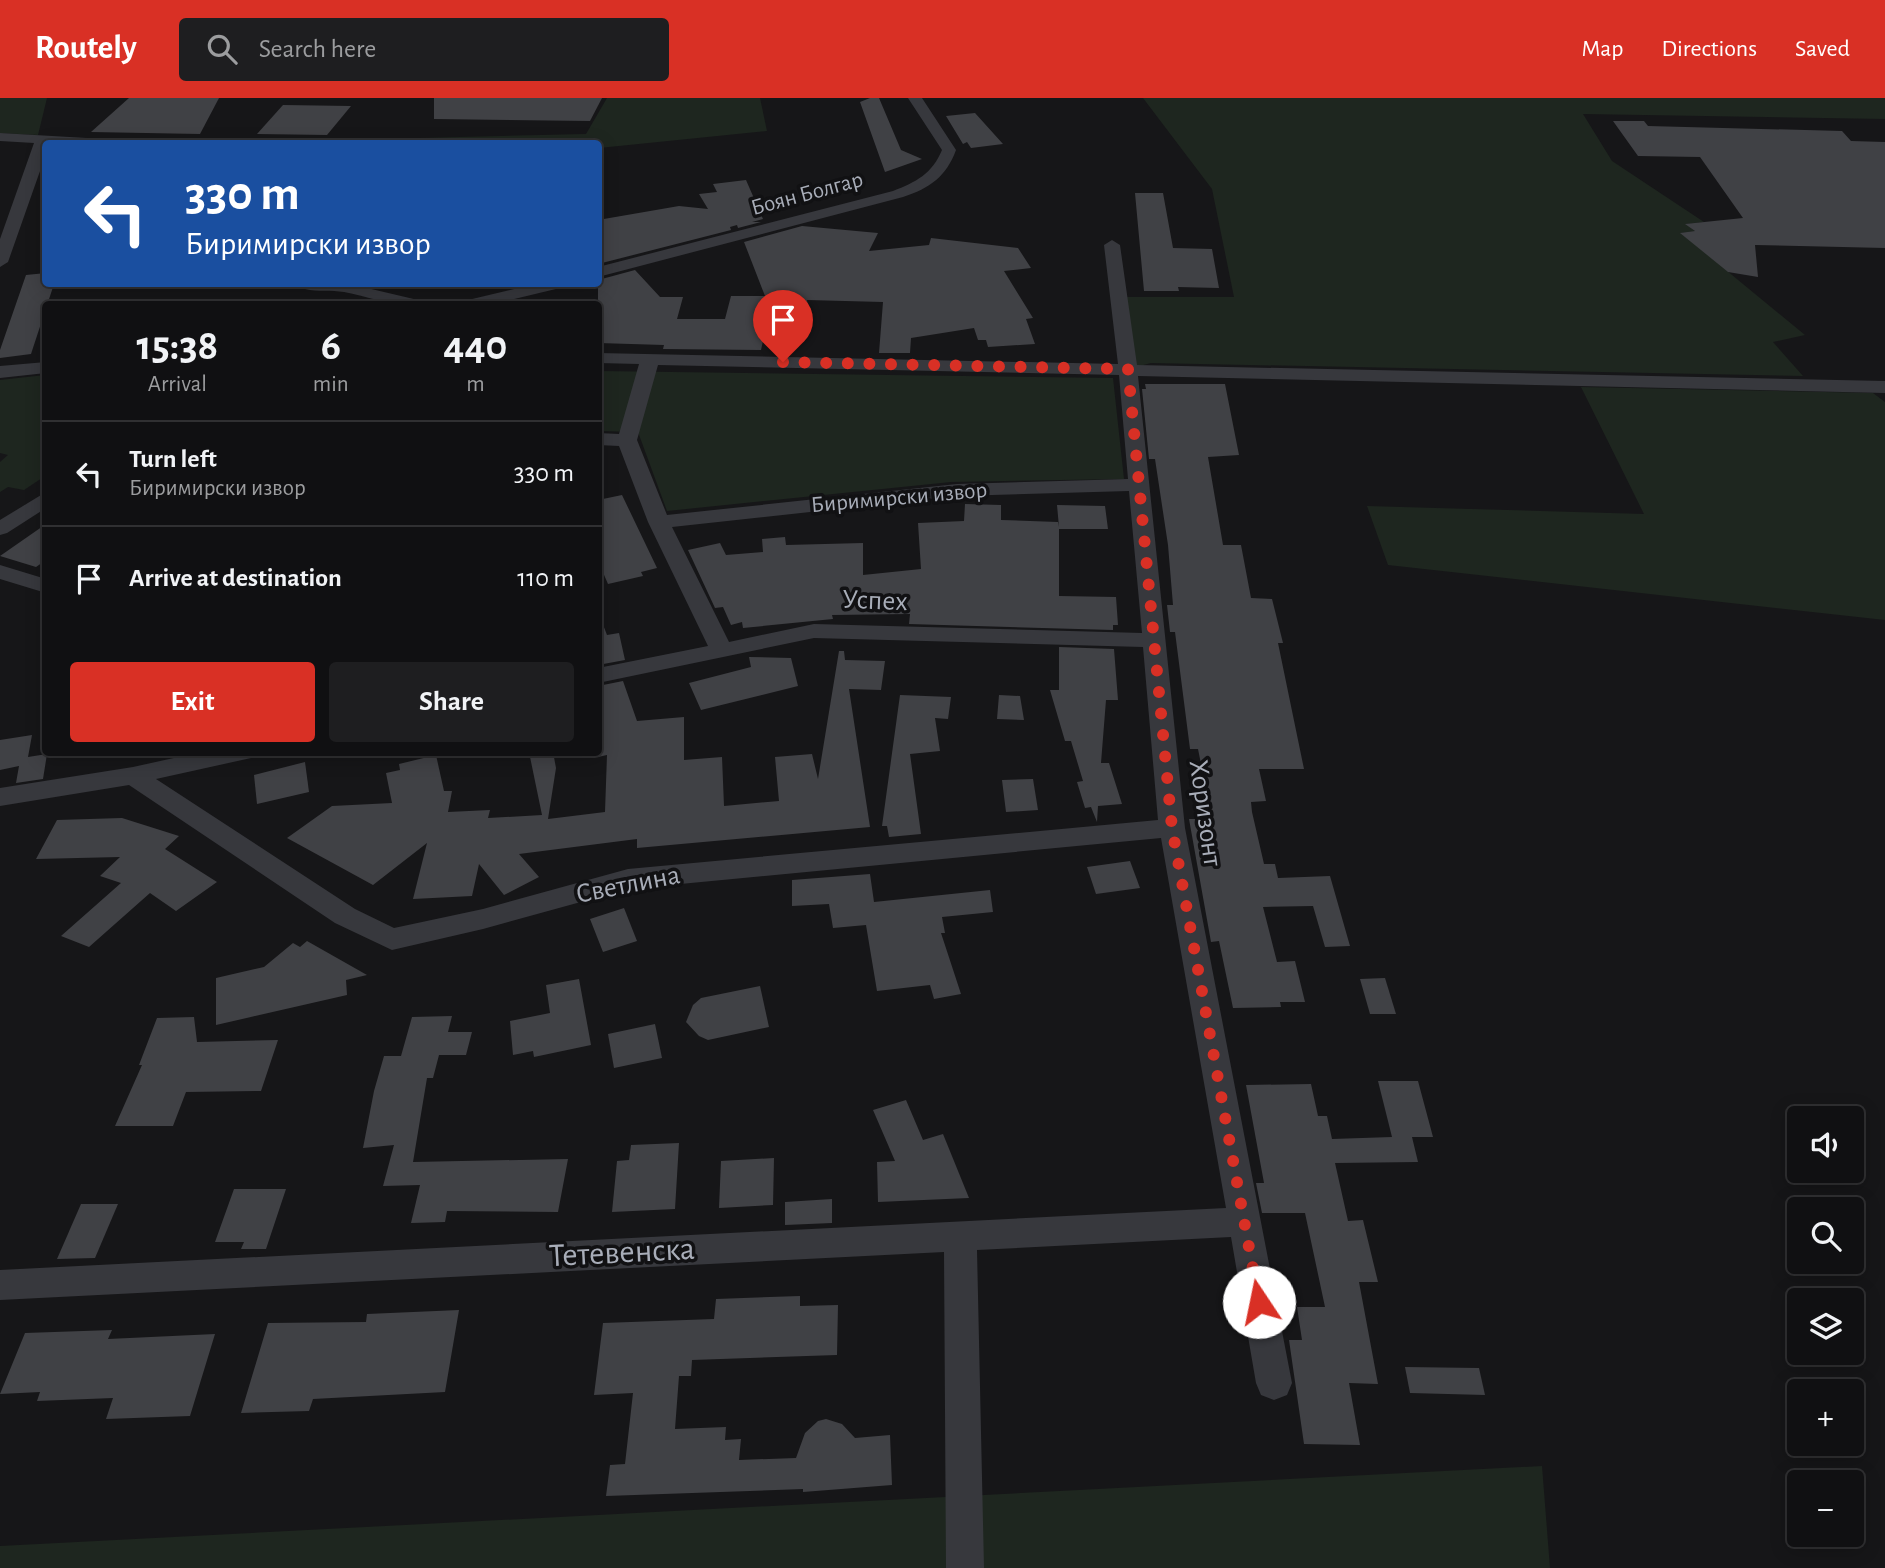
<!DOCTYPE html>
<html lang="en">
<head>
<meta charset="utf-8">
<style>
	body { margin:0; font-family:"Alegreya Sans",sans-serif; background:#1e1e20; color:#f1f3f6; height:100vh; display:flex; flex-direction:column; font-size:26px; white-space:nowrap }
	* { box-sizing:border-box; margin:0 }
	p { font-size:23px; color:#9c9d9f }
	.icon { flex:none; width:38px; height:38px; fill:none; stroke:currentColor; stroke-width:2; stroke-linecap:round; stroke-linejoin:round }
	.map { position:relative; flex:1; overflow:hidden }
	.sheet { position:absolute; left:42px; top:203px; width:560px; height:455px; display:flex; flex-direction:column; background:#101012; border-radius:7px; box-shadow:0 4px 18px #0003,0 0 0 2px #303032 }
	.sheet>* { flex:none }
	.guide { position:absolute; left:42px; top:42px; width:560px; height:147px; border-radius:7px; box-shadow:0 4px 18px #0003,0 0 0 2px #303032; background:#1a4fa0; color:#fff; overflow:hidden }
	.buttons { position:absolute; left:1787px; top:1008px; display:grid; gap:14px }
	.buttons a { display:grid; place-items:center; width:77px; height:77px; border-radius:7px; background:#101012; box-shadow:0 4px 18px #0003,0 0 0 2px #303032; font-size:35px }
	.pin { position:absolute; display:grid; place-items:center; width:60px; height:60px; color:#fff; margin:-72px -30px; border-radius:50% 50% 50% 0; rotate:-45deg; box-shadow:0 0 7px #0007 }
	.pin .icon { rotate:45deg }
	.me { position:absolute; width:77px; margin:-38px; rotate:349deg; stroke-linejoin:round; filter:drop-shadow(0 0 5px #0008) }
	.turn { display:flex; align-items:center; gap:24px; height:147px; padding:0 28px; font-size:32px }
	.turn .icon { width:91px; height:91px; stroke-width:2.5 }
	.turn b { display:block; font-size:49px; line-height:60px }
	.eta { display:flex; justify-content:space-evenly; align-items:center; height:119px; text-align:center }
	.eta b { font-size:42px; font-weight:700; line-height:49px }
	.button { display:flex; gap:14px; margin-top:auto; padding:14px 28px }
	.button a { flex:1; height:80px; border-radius:7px; background:#d93025; color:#fff; font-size:28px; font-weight:700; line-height:80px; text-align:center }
	.button a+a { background:#1e1e20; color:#f1f3f6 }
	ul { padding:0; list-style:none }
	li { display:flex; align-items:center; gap:21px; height:105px; padding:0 28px; border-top:2px solid #303032 }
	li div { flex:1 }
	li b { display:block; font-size:26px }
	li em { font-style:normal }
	header { display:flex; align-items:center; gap:42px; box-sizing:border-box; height:98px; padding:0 35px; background:#d93025; color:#fff }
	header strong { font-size:33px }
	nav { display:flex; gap:38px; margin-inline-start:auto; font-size:24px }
	.search { width:490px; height:63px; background:#1e1e20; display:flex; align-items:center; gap:18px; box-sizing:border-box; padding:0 24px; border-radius:7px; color:#9c9d9f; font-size:26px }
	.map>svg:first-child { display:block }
	.green { fill:#1e261f }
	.building { fill:#404145 }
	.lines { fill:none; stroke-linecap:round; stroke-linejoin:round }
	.street { fill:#37383d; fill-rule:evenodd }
	.route { stroke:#d93025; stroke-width:12; stroke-dasharray:0 21.6 }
	.labels { text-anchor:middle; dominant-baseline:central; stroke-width:7; stroke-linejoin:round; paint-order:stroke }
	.far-street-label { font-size:23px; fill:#a8adb8; stroke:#111113 }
	.street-label { font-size:28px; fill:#a8adb8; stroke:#111113 }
	.near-street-label { font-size:33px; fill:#a8adb8; stroke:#111113 }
</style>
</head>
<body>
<header>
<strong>Routely</strong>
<div class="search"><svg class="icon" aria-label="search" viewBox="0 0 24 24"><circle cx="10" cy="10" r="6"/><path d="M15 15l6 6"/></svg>Search here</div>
<nav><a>Map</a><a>Directions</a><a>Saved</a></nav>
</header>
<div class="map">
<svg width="1885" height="1470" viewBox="0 0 1885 1470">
	<rect width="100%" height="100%" fill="#161618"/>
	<g class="green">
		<path d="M0,0H47L38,37L0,35Z"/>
		<path d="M607,0H760L767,33L599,50L598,46L414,45L418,40L586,36Z"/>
		<path d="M1143,0H1885V21L1583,16L1612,63L1704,124L1686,126L1695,133L1681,135L1805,237L1773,244L1803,278L1151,265L1128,271L1118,199H1234L1212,91Z"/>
		<path d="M599,273L1113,280L1124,381L951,384L667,413L638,334L599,333Z"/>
		<path d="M45,277V378L24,392L8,389L0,394V364L8,357L0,355V282Z"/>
		<path d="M1581,289L1873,295L1885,304V522L1388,467L1367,408L1644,416Z"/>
		<path d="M1542,1368L1550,1470H0V1448Z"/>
	</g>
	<g class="building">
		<path d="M129,0H219L200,36L91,34Z"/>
		<path d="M434,0H602L590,23L434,21Z"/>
		<path d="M870,0H879L901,52L922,61L885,74L860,4Z"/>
		<path d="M283,7L351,8L327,37L257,36Z"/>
		<path d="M975,15L1003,46L971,50L967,44L963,46L946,18Z"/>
		<path d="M1613,23H1644L1648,28L1842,33L1851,43L1885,44V150L1755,147L1758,179L1728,174L1680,135L1695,133L1685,126L1743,120L1700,59L1638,58Z"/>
		<path d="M746,82L763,121L752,124H761L738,130L737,127L730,129L731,132L598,166V122L679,108L708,111L699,96L717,94L713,86Z"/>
		<path d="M1135,95H1163L1173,150L1212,151L1219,190L1178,189L1179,193H1144Z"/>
		<path d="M802,128L878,135L869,153L929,147L931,140L1018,150L1031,170L1004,173L1033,220L1026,221L1035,246L988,249L986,242H978L974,230L911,240L910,255H879L883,204L807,202L808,209L776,211L771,234H765L761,252L663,251L664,247L598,245V182L635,172L660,199H683L677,221H725L731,198H765L744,144Z"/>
		<path d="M46,175V186H54L31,256L0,260V252L26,177Z"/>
		<path d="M1145,286H1225L1239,357L1208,359L1223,447H1241L1251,500L1272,501L1283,545H1278L1304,671H1259L1266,703L1251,704L1252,714L1264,766H1275L1278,780L1330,778L1350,848L1325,849L1313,808L1263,809L1277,864L1295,863L1305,904H1280L1281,909L1233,910L1219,843L1211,844L1189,721H1212L1198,651H1190L1175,534H1170L1167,507H1173L1168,447L1155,361H1149L1142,291H1146Z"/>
		<path d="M622,397L657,470L641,474L643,478L608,486L598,463V402Z"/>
		<path d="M965,406L1001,407V422L1058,424L1059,429L1057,407L1105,408L1108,431H1059V498L1116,499L1118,527H1113V532L909,526L910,516L832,517L833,521L743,530L742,524L731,527L723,509L715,510L688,452L720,445L726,457L763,454L762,441L785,439L786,447L863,445V477L921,471L918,425L964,423Z"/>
		<path d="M46,426V462L36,469L0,458Z"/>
		<path d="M602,524L607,537L619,535L625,562L598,567V525Z"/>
		<path d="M1059,549L1114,551L1118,602H1106L1101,665H1109L1122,706L1098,708L1097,724L1091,709L1085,710L1077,684L1083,683L1071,643H1065L1050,592H1059Z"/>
		<path d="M839,553H844L845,562L885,563L881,592L849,591L870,729L637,750V741L519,756L539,779L504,797L479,766L472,798L413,801L427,745L373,787L287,740L332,708L392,705L386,675L400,672L399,666L436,657L444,693H452L448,714L490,712L488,720L542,717L529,654H553L556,670L548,721L605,714L607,657L598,659V588L623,583L637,623L684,619V662L722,659L724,708L779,703L775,659L812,656L818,681Z"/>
		<path d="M749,559L791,560L798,588L701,612L689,585L751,569Z"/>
		<path d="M900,597L951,599L948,621L935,620L940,653L910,656L921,736L889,739L887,728H882Z"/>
		<path d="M999,597L1020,598L1024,622L997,621Z"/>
		<path d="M32,637L28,659L47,656L43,681L16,685L19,668L0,672V642Z"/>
		<path d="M305,664L309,694L257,706L254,677Z"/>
		<path d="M1033,681L1038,712L1006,714L1002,682Z"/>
		<path d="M122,720L179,738L165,751L217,784L176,813L150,795L89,849L61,838L121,785L100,778L120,759L36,761L57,722Z"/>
		<path d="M1130,763L1140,790L1096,796L1087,769Z"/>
		<path d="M870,776L874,804L990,792L993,814L942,819L945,835H941L961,896L934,901L930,887L877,893L866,827L833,830L829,806L792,808V782Z"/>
		<path d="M624,810L637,843L603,854L590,821Z"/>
		<path d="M307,843L367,877L346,882L347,897L216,927V880L264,869L293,845L300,849Z"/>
		<path d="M1385,880L1396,916H1370L1360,881Z"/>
		<path d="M579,881L591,947L534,959L533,953L513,957L510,923L550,915L546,887Z"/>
		<path d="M760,888L769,929L708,942L699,938L686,924L693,907L701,900Z"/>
		<path d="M452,918L448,934H472L466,957H439L433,980H427L413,1064L568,1061L558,1114L447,1113L445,1124L411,1125L420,1087L383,1088L394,1047L363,1050L374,993L384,958H401L412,919Z"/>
		<path d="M194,919L197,944L278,942L261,993L186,994L173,1028H115L142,967H139L157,920Z"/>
		<path d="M655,926L662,960L614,970L608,936Z"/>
		<path d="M1378,983H1418L1433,1039H1412L1418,1064L1335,1065L1348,1123L1363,1122L1378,1184H1359L1378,1286L1349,1285L1360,1347L1304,1346L1289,1242H1302L1297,1209H1325L1305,1115H1262L1256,1085H1264L1246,987L1311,986L1318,1018H1327L1332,1041L1392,1039Z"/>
		<path d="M906,1002L923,1042L943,1036L969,1100L878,1104L877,1064L895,1063L873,1012Z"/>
		<path d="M679,1045L675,1111L612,1114L617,1063L629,1062L631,1047Z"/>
		<path d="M774,1060L773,1107L719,1110L721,1063Z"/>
		<path d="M234,1091H286L266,1151H241L244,1144H215Z"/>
		<path d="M832,1101V1125L785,1127V1104Z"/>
		<path d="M81,1106H118L95,1160L57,1161Z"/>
		<path d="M800,1198V1208L838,1207L837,1257L692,1262L691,1278H679L675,1331L726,1329L725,1342L741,1341L739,1362L796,1360L805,1335L818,1323L826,1321L842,1326L855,1340L890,1337L892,1387L803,1394V1391L606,1398L610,1367L625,1366L633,1295L594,1297L603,1225L714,1221L716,1201Z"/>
		<path d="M459,1212L445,1294L313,1301L309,1313L241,1315L268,1225L366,1224L367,1216Z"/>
		<path d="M112,1232L108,1241L215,1236L190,1318L106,1321L113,1300L37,1303L40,1294L0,1296L25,1235Z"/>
		<path d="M1405,1269L1479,1270L1485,1297L1410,1295Z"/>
	</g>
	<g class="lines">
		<g class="street">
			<path d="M908,0H922L956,52C946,79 930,90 903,99L598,179V169L893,93C916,84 932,76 942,52Z"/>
			<path d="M0,35L122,42L129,46H46V56L8,164L0,169V141L34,45L0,43Z"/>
			<path d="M1112,142L1120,147L1137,267L1885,283V295L1138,278L1185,730L1292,1285L1287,1297L1274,1302L1261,1297L1256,1285L1231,1139L977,1152L984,1470H946L944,1154L0,1202V1172L1226,1110L1161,740L628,791L483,831L392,852L335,825L129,687L0,708V690L133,669L201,654H254L251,660L242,662L156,681L355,811L394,830L483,811L628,771L1158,722L1143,549L814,540L598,585V570L708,548L648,424L619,348L598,347V335L619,336L639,266L598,265V255L1118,266L1104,147ZM658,267L1119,277L1128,381L957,386L667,417L637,342ZM1129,393L1142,535L814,526L729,544L672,429L957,398Z"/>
			<path d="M304,186H350L418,202L421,206C394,209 370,199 344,194C331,192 318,194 305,191Z"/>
			<path d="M535,186H563L560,190L493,206H465L468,202Z"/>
			<path d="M46,264V275L0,280V268Z"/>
			<path d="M46,394V410L7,435L0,437V422Z"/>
			<path d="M0,467L46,481V495L0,481Z"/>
		</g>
	</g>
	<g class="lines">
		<path class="route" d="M783,264L1128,271L1172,730L1259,1204"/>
	</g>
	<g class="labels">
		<g class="far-street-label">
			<text transform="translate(807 96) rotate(-15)">Боян Болгар</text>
			<text transform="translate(899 400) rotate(-5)">Биримирски извор</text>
		</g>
		<g class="street-label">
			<text transform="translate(875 503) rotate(2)">Успех</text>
			<text transform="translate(1205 715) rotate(82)">Хоризонт</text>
			<text transform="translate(628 787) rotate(-11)">Светлина</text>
		</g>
		<g class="near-street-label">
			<text transform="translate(622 1155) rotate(-3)">Тетевенска</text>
		</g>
	</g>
</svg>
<div class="buttons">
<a><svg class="icon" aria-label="sound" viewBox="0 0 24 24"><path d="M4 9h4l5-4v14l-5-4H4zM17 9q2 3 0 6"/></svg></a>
<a><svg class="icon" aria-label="search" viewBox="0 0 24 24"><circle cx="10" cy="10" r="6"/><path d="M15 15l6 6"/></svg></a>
<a><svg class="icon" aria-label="layers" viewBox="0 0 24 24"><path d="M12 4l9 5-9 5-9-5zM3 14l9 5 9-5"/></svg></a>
<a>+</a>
<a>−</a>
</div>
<div class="pin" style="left:783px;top:264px;background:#d93025"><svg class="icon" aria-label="arrive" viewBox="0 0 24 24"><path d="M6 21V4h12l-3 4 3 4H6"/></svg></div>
<svg class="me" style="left:1259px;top:1204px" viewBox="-20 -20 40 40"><circle r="19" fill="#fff"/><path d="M0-13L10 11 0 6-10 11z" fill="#d93025"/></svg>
<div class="guide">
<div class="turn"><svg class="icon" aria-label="left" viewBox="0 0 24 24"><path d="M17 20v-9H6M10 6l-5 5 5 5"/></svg><div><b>330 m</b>Биримирски извор</div></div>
</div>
<section class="sheet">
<div class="eta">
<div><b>15:38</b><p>Arrival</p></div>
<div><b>6</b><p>min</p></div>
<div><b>440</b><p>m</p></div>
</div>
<ul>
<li><svg class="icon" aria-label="left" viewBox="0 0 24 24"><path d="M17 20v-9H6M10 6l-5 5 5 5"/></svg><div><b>Turn left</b><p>Биримирски извор</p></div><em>330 m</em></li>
<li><svg class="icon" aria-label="arrive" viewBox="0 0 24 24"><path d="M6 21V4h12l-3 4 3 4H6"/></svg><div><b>Arrive at destination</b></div><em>110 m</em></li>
</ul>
<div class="button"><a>Exit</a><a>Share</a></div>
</section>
</div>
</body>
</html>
